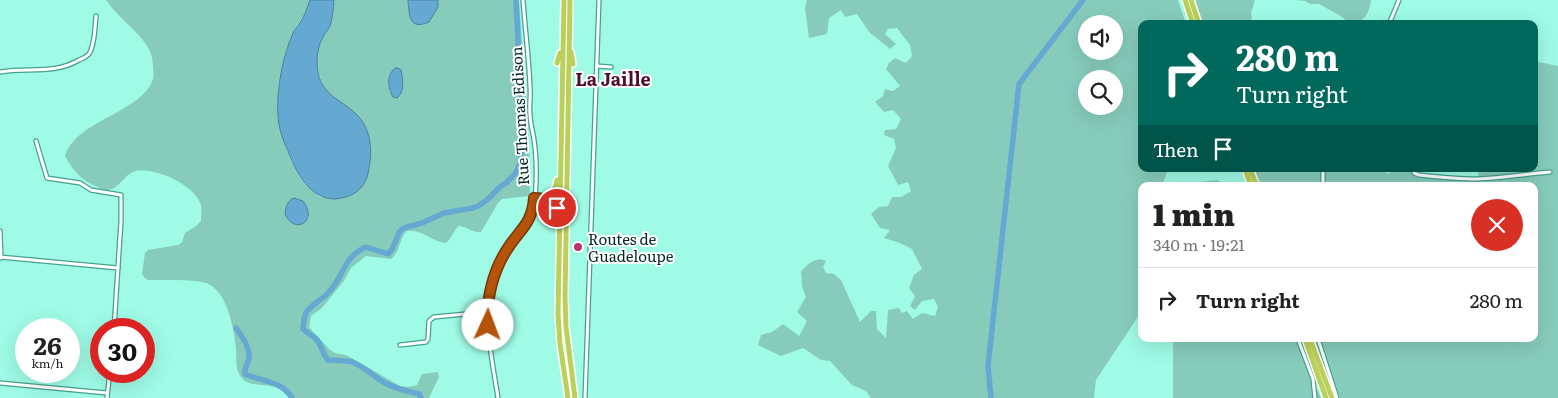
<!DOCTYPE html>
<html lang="en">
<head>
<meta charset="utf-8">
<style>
	body { margin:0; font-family:Literata,serif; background:#f6f6f6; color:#222; height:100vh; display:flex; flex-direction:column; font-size:19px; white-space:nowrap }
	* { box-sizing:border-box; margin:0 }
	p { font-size:16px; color:#767676 }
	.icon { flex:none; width:28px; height:28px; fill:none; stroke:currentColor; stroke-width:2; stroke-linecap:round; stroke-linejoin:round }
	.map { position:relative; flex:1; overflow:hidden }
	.details { position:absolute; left:1138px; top:182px; width:400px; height:160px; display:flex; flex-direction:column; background:#fff; border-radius:10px; box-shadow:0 5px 20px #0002 }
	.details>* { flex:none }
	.guide { position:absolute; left:1138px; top:20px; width:400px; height:152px; border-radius:10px; box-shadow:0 5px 20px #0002; background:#00695c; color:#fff; overflow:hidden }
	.buttons { position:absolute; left:1078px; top:15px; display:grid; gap:10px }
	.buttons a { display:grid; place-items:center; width:45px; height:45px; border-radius:50%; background:#fff; box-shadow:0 5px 20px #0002; font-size:25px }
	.speed { position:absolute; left:15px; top:318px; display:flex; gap:10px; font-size:25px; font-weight:700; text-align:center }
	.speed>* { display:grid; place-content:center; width:65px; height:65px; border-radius:50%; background:#fff; box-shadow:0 5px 20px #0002; line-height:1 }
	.speed small { font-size:12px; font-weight:400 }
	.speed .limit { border:8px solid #d22; background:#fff; color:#111 }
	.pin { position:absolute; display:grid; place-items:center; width:42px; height:42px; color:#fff; margin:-21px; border:2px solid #fff; border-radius:50%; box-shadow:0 1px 5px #0007 }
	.me { position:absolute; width:55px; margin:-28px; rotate:2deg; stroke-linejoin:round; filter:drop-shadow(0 0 4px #0008) }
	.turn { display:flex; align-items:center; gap:18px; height:105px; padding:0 15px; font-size:22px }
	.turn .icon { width:65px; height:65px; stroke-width:2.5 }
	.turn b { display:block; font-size:35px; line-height:42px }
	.then { display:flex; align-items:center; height:48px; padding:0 15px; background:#0003; gap:10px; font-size:19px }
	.round { display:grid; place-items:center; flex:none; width:52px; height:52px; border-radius:26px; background:#f6f6f6 }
	.headline { display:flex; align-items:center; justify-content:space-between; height:85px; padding:0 15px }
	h1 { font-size:30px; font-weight:800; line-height:38px }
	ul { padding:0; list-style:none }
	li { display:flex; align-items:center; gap:15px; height:65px; padding:0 15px; border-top:1px solid #e0e0e0 }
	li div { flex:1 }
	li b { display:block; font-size:19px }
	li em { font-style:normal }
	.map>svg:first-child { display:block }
	.green { fill:#87ccbb; fill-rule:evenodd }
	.water { fill:#65a8d2; stroke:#47829e }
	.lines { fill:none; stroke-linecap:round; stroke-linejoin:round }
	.river { stroke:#65a8d2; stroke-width:5.5 }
	.minor-casing { stroke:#44a28f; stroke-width:5.5 }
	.highway-casing { stroke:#fff; stroke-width:8 }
	.minor { stroke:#fff; stroke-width:3 }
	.highway { stroke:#bbd05a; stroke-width:5 }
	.route-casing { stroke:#753606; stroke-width:12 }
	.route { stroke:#b45309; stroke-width:9 }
	.poi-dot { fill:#ba316e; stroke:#fff; stroke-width:2 }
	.labels { text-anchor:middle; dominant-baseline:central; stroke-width:4; stroke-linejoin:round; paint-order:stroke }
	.street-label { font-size:15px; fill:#002a23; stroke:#fff }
	.poi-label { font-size:15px; fill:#002a23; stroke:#fff; text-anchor:start }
	.quarter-label { font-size:18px; font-weight:bold; fill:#4f0d2b; stroke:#fff }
</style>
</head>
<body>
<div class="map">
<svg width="1558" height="398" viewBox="0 0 1558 398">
	<rect width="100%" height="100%" fill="#9ffbe6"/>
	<g class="green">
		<path d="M106,0H310L305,13L294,30L286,51L278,88V117L283,138L291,161L299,176L305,184L320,197L335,199L349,196L370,165L371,145L340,103L332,97L324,87L319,74L317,64V51L322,39L329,29L332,20L334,0H408V11L423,25L438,7V0H519L529,136L530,196L502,199L498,203L481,232C474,233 467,227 459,226C453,231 452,238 446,243C432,242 422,229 407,231C399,239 400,252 391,259L366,256L351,268L343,282L322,308L311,316L309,327L329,349L335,353L346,355L357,361L400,386L408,387L417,385L422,374L438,372L439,377L429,398H289C280,378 252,391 242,378C234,369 237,359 236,349C234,328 227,290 206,283C195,279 161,280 148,280L145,278L142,274L145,253L148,250L178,245L182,242L185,233L196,226L201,221C201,216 202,210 201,205C195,185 153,165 133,172C123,176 118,191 105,190C102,190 100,188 98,187C82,181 73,171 65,156C76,120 143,112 153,79C154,76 153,71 153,68C153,61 152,55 149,49C138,30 118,18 106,0ZM288,203L309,217C305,224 302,225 294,224L285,214Z"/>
		<path d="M566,0H568L563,318L573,398H570L561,320Z"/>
		<path d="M807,0H1178L1186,24H1141V169H1168L1162,186H1141V312L1096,380L1094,398H871L866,391L852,385L830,361L821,360L803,348L781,356L758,345L761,335L772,332L783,324L799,336L807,321L797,312L806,297L802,286L801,271C809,264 814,256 826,261L823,267L826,273L834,274L841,280L860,322L871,311H876L877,329L886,338L888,310L899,308L902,313L907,311L913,319L922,313L935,316L938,307L934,299L922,301L915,310L910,306L915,296L909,288L914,275L922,269L912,249L900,243L884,238L890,230L880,228L871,214L879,207L888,206L892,197H901L911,191L908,182L898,185L888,166L896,148L894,139L884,135L885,130L896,129L901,119L893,110L884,112L875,102L883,96L885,89L893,91L900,86L886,69L889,63L895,58L906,63L912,56L910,45L897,28L888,29L885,34L896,44L890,49L869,32L857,14L845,17L841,10L829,18L827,34L809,38L805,8ZM1086,24H1114V51H1086ZM1086,79H1114V106H1086Z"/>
		<path d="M1195,0H1255L1251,13L1252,18L1247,24H1203Z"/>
		<path d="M1295,0H1371C1369,14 1365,22 1350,23L1339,15L1319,4H1310L1305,1Z"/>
		<path d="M1534,61L1558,66V398H1337L1334,392L1332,394L1313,339H1534V186H1258L1252,169H1376L1389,174L1393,169H1414L1416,174L1479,179L1478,169H1534Z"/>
		<path d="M1217,180L1230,186H1191L1199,182Z"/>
		<path d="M1173,339H1298L1314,385L1318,391L1321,398H1173Z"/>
	</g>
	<g class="water">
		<path d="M310,0H334C333,9 333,18 330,26C328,31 324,34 322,39C317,49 316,61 318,72C323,96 340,99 355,113C372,128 373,153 368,173C366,185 358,193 346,197C315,207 297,176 288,151C283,140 278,127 278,115C276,91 283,55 293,33C294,30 297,27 299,24C304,17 307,9 310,0Z"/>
		<path d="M408,0H438V7L429,22C409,31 409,15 408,0Z"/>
		<path d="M395,68H398L401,70C403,79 405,92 397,98L393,97C388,88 386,76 395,68Z"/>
		<path d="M294,198L303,201C319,222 294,235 285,214C286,207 287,201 294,198Z"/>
	</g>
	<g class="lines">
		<g class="river">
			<path d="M236,328C242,337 250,347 249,358C248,364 244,367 245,374C260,381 283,381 292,398"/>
			<path d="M421,398L419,394C408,391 396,389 385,383C373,376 365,367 352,362C344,360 336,361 328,360C322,353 321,343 316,339C312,335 307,333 303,329C303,323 304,318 306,313C311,304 322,300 329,292C344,276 343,257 366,247L388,254L392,249L399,233L402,229L407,227L422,223L444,213L473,208L478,206L487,200L500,187L506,183L515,174L520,164L523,136L521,83L517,68L518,41L516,0"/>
			<path d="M991,398L988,366L1019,84L1083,0"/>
		</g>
		<g class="minor-casing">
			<g id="minor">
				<path d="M1389,24L1399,0"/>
				<path d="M597,66L611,67"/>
				<path d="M0,72C28,67 53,75 79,60C82,59 87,56 89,54C95,45 95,26 96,16"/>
				<path d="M36,141L47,178L80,183L91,190L121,195V221L114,329"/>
				<path d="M1323,169V186"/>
				<path d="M1414,169V173L1419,175C1438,177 1458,179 1477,179C1502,178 1526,174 1550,172"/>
				<path d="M0,231L1,258"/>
				<path d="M0,257L118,268"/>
				<path d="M1298,339L1313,379L1315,398"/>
				<path d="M1318,339L1337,398"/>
				<path d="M400,345L426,342L428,339L429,321L434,317L487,312"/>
				<path d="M0,383L107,393"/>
				<path d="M107,398L110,371"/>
				<path d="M498,398C491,351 477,301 502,256C513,238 530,227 534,205C537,186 537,159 534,140C533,132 530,123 530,114C529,105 531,96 530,87C529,58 525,29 523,0"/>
				<path d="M585,398L599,0"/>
			</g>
		</g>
		<g class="highway-casing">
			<g id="highway">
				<path d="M564,0L558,314L560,344L568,398"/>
				<path d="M570,0L565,297L566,327L575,398"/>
				<path d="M1185,0L1193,24"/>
				<path d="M1191,0L1199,24"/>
				<path d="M571,52L573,64"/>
				<path d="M557,63L560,53"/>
				<path d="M1245,169L1251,186"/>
				<path d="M1250,169L1257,186"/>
				<path d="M535,198L552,200L556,205L557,210"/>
				<path d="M544,198C552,195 556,188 557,180"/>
				<path d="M1305,339L1326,398"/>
				<path d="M1310,339L1332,398"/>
			</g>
		</g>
		<use href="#minor" class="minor"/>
		<use href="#highway" class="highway"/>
	</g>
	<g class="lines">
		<g class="route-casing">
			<path id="route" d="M488,325C486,299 493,270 508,248C520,229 532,224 534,198C544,199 554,198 557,208"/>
		</g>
		<use href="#route" class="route"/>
	</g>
	<circle class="poi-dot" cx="578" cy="247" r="5"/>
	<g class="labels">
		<g class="street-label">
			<text transform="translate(519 116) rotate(-93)">Rue Thomas Edison</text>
		</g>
		<g class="poi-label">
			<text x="588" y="238">Routes de<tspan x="588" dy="17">Guadeloupe</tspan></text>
		</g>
		<g class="quarter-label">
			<text x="613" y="78">La Jaille</text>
		</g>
	</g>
</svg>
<div class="buttons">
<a><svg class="icon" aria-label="sound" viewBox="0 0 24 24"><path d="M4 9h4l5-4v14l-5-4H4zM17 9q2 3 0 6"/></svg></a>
<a><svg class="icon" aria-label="search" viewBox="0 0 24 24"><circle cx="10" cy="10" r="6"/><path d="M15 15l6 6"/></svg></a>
</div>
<div class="speed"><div>26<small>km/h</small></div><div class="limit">30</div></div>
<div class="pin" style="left:557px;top:208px;background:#d93025"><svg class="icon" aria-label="arrive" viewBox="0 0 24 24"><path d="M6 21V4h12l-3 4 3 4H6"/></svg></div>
<svg class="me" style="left:488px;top:325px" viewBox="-20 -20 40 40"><circle r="19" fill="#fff"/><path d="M0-13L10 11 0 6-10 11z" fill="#b45309"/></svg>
<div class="guide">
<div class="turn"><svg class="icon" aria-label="right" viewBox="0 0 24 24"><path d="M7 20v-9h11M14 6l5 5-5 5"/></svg><div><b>280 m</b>Turn right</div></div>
<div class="then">Then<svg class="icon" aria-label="arrive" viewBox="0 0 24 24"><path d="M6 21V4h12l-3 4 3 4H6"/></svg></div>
</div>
<section class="details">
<div class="headline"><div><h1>1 min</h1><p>340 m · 19:21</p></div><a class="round" style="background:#d93025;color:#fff"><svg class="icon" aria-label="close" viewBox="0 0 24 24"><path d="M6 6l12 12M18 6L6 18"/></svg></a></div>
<ul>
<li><svg class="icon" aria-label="right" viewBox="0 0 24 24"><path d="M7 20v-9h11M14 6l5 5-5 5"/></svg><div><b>Turn right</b></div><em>280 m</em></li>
</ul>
</section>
</div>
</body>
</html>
